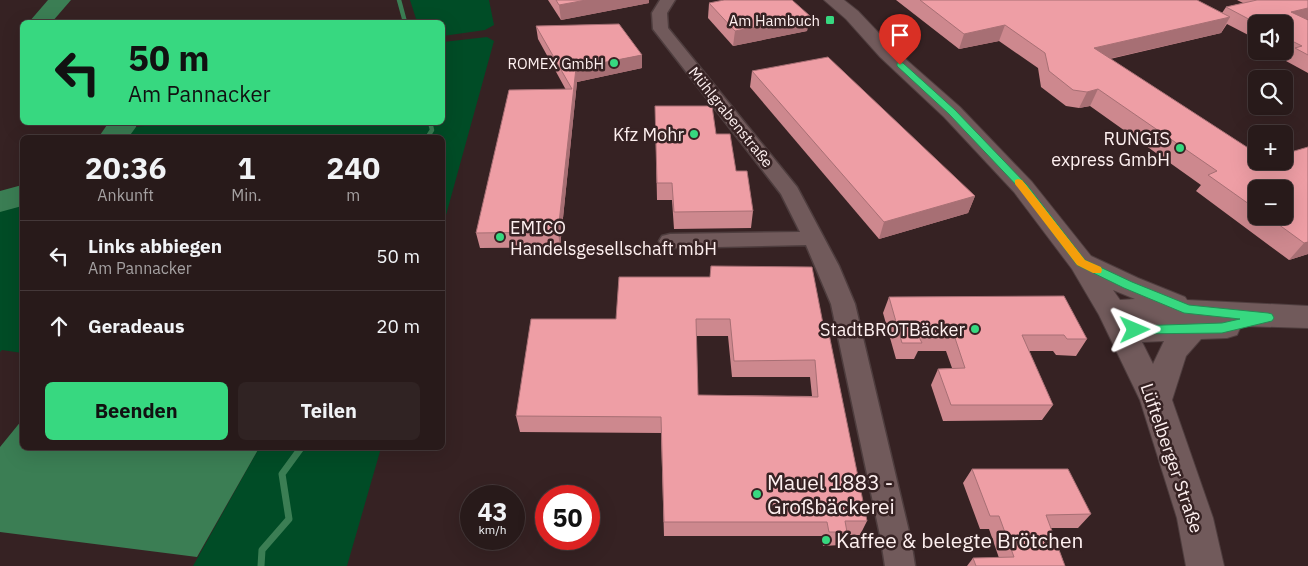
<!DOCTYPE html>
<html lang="de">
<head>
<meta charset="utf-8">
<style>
	body { margin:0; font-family:"IBM Plex Sans",sans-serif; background:#302323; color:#f1f3f6; height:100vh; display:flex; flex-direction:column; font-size:19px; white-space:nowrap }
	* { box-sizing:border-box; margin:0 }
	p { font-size:16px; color:#a5a1a2 }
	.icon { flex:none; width:28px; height:28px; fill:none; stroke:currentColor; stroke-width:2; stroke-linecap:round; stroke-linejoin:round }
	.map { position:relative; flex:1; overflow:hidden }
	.drawer { position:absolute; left:20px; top:135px; width:425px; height:315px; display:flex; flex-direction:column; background:#281a1a; border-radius:8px; box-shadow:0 5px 20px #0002,0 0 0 1px #443839 }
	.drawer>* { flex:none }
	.hud { position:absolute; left:20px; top:20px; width:425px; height:105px; border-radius:8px; box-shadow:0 5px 20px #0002,0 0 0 1px #443839; background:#37d880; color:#111; overflow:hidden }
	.buttons { position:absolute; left:1248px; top:15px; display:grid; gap:10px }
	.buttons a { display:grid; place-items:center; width:45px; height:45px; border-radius:8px; background:#281a1a; box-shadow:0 5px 20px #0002,0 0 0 1px #443839; font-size:25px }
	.speed { position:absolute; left:460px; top:485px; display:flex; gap:10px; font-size:25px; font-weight:700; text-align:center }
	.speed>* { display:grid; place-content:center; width:65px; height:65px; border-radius:50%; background:#281a1a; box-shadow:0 5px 20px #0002,0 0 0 1px #443839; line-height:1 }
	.speed small { font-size:12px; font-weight:400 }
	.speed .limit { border:8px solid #d22; background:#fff; color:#111 }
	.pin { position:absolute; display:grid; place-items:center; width:42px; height:42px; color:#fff; margin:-51px -21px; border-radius:50% 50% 50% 0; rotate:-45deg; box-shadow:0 0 5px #0007 }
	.pin .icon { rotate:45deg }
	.me { position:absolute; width:55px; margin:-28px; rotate:89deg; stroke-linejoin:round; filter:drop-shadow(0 0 4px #0008) }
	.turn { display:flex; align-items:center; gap:18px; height:105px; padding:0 25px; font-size:22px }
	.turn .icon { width:65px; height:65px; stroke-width:2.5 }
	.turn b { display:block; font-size:35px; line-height:42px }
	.eta { display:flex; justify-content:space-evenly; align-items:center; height:85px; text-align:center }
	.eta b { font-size:30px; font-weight:800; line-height:35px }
	.action { display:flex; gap:10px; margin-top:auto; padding:10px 25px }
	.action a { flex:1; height:58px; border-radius:8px; background:#37d880; color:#111; font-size:20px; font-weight:800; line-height:58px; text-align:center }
	.action a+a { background:#302323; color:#f1f3f6 }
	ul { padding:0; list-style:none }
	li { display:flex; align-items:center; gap:15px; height:70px; padding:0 25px; border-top:1px solid #443839 }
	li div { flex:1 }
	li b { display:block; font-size:19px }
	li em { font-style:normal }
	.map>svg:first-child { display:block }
	.green { fill:#004c26 }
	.water { fill:#3b7e54 }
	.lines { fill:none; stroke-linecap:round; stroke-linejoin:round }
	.stream-far1 { stroke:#3b7e54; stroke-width:4.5 }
	.stream { stroke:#3b7e54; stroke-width:7 }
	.river { fill:#3b7e54; fill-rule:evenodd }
	.street-casing { stroke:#4e3d3e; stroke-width:3 }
	.secondary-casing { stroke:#4e3d3e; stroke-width:2 }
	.street { fill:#715a5b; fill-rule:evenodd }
	.secondary { fill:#715a5b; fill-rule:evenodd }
	.wall { fill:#cd888e; fill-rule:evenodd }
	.shaded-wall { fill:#a76f74 }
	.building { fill:#ee9ea5; stroke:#a76f74; fill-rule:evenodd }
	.route { fill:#37d880; stroke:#248c53 }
	.slow { fill:#f59e0b }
	.poi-dot { fill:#37d880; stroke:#362223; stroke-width:2 }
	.labels { text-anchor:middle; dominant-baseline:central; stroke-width:5; stroke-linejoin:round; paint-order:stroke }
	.far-poi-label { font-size:15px; fill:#fef0f0; stroke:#362223; text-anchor:end }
	.far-street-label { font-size:15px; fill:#fef0f0; stroke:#362223 }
	.poi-label { font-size:18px; fill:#fef0f0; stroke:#362223; text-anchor:end }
	.street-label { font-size:18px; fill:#fef0f0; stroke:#362223 }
	.near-poi-label { font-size:21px; fill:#fef0f0; stroke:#362223; text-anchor:start }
</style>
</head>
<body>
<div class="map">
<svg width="1308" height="566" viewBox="0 0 1308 566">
	<rect width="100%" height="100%" fill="#362223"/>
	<g class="green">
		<path d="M410,0H489L494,25L485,30L443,36L442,22H417Z"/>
		<path d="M487,37L494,41L443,226L442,138L126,137L136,127L166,123L442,122L443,42Z"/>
		<path d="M22,201V353L2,350L0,352V209Z"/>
		<path d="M259,448H381L347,566H193Z"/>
	</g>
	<path class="water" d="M22,420V448H259L197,557L0,532V447Z"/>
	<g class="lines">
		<g class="stream-far1">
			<path d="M399,0L405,22"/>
			<path d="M427,138L432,130L430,122"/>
		</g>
		<path class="stream" d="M261,566L262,550L289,519L282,474L301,448"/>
		<g class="river">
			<path d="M48,0H71L52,22H29Z"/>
			<path d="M109,122H137L136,127L128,138H98Z"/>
			<path d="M22,185V206L0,212V191Z"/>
		</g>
		<g class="street-casing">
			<path id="street" d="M660,0H675L667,13L668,28L797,187L839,266L855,304L911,540L915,566H885L881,540L831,304L806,245L670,248L662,246L659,241L662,236L670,234L800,232L781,194L653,29L652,13Z"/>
		</g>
		<g class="secondary-casing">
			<path id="secondary" d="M824,0H844L858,11L894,49L960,107L1032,182L1091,256L1138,278L1185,297L1187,300L1308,306V328L1241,326L1237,335L1227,338L1201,339L1186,356L1172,400L1213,518L1224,566H1186L1177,518L1140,400L1099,315L1072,269L1014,192L944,117L880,57L846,19ZM1113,290L1135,299L1120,300ZM1164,341L1153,364L1142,342Z"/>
		</g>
		<use href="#street" class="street"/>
		<use href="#secondary" class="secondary"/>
	</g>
	<g class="wall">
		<path d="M548,0H649V3L561,20Z"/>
		<path d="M896,0H983L1222,13L1226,7L1243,3L1237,0H1308V19H1306L1308,20V73L1286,61L1289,57L1279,51H1284V24H1256V39L1227,24L1221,33L1110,59L1256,161H1284L1308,254L1289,260L1196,191L1201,185L1090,106L1079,108L1066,106L1041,87L1038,68L999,41L959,49ZM1256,189L1284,216H1256Z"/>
		<path d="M709,3L810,16L807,31L733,46L708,18Z"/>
		<path d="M536,26L642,68L577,82L560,247L480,248L476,233L566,90L538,39Z"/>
		<path d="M752,71L975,196L968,213L879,239L750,87Z"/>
		<path d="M655,106L716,134L736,171L753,211L751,228L674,229L672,200H657Z"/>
		<path d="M711,266L825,334L867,521L860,535H845L841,545L823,546L822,536H664L661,433L520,432L516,416L616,319L710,277ZM696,336H728L732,377H810L812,396L698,395Z"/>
		<path d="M889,297L1087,339L1076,356L1056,355L1053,351H1029L1053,405L1042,420L943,421L931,385L938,369L952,368L946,351H918L914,359H896L883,313Z"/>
		<path d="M972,469L1091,514L1078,528H1051L1065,566H967L973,558H999L989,529H980L963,483Z"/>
	</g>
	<g class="shaded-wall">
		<path d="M586,0H649V3L561,20L559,5Z"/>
		<path d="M1308,8V19L1284,24L1291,12Z"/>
		<path d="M810,16L807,31L733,46L735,31Z"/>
		<path d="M1230,17L1221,33L1086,64L1094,48Z"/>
		<path d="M1005,25L999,41L959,49L964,34Z"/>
		<path d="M642,55V68L577,82L560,247L558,232L576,68Z"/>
		<path d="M1098,89L1090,106L1079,108L1087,92Z"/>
		<path d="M975,196L968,213L879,239L884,222Z"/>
		<path d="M1308,242V254L1289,260L1304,243Z"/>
	</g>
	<g class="building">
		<path d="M556,0H586L559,5Z"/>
		<path d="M724,0H792L810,16L735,31L709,3Z"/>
		<path d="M920,0H1197L1230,17L1094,48L1256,153V161H1284V154L1308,147V242L1304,243L1267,216H1284V189H1256V209L1208,175L1217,171L1098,89L1087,92L1073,90L1049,71L1045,53L1005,25L964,34Z"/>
		<path d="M1257,0H1308V8L1291,12L1308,20V55L1295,48L1302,46L1284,37V24H1258L1226,7Z"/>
		<path d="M619,24L642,55L576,68L558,232L476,233L509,90L572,89L536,26Z"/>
		<path d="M828,57L975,196L884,222L752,71Z"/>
		<path d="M655,106H712L716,134H730L736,171H747L753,211L674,212L672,183H657Z"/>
		<path d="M711,266L812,267L825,334H829L867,521H845L847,532H829L827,522H664L661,417L516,416L531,319H616L619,277H710ZM696,319H730L734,361L815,360L818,397L698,395Z"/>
		<path d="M1064,296L1087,339H1067L1064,335H1022L1053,405H951L938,369L965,368L954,335H918L922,343H902L889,297Z"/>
		<path d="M972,469H1068L1091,514L1046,515L1065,566H976L973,558L1014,557L999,516H990Z"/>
	</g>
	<path class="route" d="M897,63H903L955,110L1027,185L1085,260L1132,282L1189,305L1268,313L1272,314L1274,318L1272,321L1222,333L1131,334L1129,330L1131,327L1135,326L1222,323L1240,319L1184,313L1124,288L1077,265L1020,189L949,114L897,66Z"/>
	<path class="slow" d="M1018,179L1022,180L1085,260L1101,267L1102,270L1101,273H1093L1077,265L1015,184V180Z"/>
	<g class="poi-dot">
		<rect x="825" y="15" width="10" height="10" rx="2.5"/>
		<circle cx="614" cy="63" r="5"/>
		<circle cx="694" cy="134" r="5"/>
		<circle cx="1180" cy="148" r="5"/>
		<circle cx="500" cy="237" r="5"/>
		<circle cx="975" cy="329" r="5"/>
		<circle cx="757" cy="494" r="5"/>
		<circle cx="826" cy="540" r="5"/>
	</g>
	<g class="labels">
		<g class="far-poi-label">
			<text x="820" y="20">Am Hambuch</text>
			<text x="604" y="63">ROMEX GmbH</text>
		</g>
		<g class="far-street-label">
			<text transform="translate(731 117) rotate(51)">Mühlgrabenstraße</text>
		</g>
		<g class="poi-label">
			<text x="684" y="134">Kfz Mohr</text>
			<text x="1170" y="138">RUNGIS<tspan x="1170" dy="21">express GmbH</tspan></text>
			<text x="510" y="227" text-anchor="start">EMICO<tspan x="510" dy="21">Handelsgesellschaft mbH</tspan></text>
			<text x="965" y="329">StadtBROTBäcker</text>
		</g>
		<g class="street-label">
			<text transform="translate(1172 458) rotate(71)">Lüftelberger Straße</text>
		</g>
		<g class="near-poi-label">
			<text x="767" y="482">Mauel 1883 -<tspan x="767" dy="24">Großbäckerei</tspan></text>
			<text x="836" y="540">Kaffee &amp; belegte Brötchen</text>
		</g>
	</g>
</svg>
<div class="buttons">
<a><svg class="icon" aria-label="sound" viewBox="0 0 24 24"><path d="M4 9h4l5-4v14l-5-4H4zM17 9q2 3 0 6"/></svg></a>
<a><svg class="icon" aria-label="search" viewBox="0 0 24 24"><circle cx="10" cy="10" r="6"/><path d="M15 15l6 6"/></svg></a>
<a>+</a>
<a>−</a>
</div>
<div class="speed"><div>43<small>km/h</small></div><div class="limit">50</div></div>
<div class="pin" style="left:900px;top:65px;background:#d93025"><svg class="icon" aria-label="arrive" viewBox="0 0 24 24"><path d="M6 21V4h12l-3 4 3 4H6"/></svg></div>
<svg class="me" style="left:1135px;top:330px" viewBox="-20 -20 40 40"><path d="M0-17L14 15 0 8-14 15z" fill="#37d880" stroke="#fff" stroke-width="4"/></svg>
<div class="hud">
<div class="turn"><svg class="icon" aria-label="left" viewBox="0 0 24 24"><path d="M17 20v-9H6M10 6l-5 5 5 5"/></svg><div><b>50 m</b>Am Pannacker</div></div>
</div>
<section class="drawer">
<div class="eta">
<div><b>20:36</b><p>Ankunft</p></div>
<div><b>1</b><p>Min.</p></div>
<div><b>240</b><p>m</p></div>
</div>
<ul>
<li><svg class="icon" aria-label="left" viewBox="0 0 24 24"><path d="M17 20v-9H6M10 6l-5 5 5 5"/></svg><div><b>Links abbiegen</b><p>Am Pannacker</p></div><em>50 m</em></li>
<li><svg class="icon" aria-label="ahead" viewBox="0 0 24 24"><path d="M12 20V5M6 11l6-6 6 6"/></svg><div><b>Geradeaus</b></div><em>20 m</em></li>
</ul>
<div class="action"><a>Beenden</a><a>Teilen</a></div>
</section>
</div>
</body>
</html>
